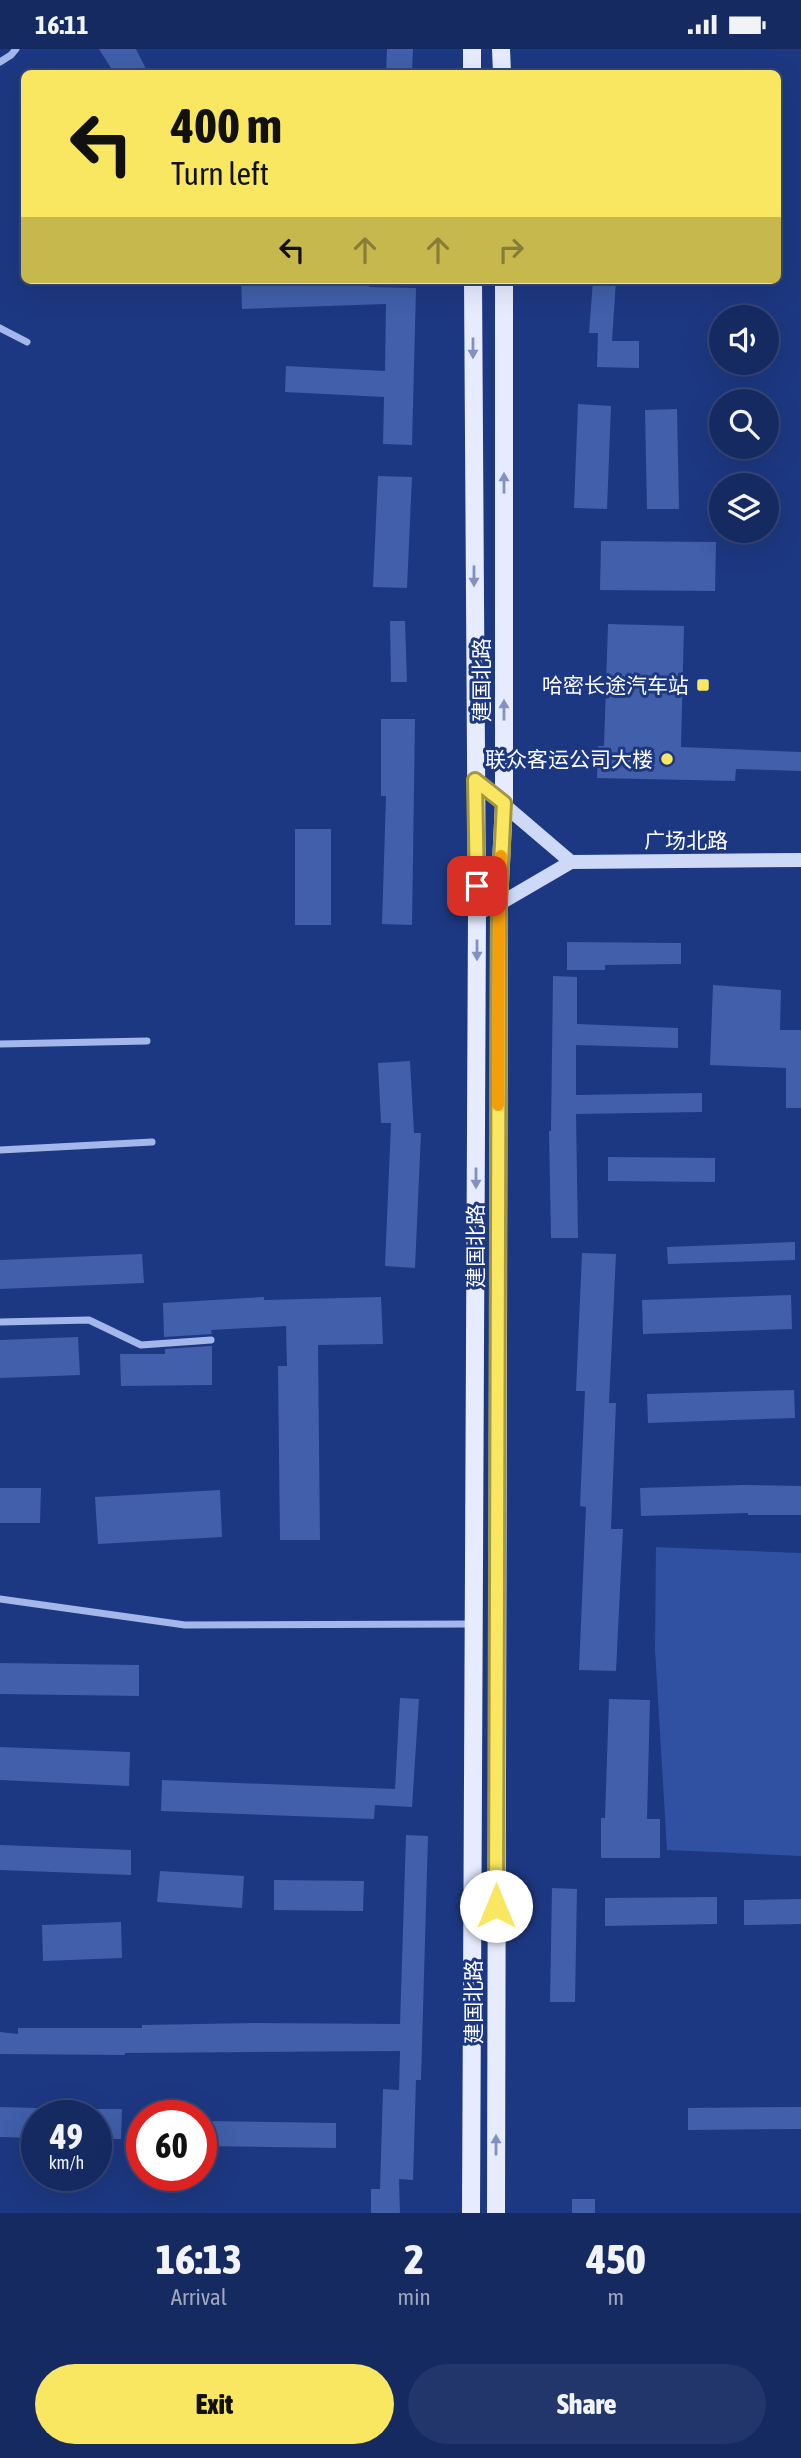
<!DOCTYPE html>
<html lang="en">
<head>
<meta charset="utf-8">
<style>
	body { margin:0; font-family:"Asap Condensed","Noto Sans SC",sans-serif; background:#23366b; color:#f1f3f6; height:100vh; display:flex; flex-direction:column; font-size:26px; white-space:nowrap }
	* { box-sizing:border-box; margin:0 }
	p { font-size:23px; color:#9ea7be }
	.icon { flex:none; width:38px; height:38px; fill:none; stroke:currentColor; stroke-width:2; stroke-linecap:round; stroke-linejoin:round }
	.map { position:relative; height:2164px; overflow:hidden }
	.panel { display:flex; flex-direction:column; background:#162a62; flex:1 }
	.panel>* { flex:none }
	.hud { position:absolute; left:21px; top:21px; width:760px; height:214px; border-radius:10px; box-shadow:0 7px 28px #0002,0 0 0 2px #354677; background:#f9e761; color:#111; overflow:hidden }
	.controls { position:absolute; left:709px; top:256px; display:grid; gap:14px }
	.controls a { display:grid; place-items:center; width:70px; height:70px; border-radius:50%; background:#162a62; box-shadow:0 7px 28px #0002,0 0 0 2px #354677; font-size:35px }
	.speed { position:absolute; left:21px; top:2051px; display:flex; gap:14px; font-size:35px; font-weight:700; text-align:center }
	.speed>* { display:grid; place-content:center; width:91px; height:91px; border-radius:50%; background:#162a62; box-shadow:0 7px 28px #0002,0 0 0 2px #354677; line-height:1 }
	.speed small { font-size:18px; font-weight:400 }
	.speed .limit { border:10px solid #d22; background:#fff; color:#111 }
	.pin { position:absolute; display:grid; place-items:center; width:60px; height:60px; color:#fff; margin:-30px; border-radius:14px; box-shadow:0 4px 10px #0006 }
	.me { position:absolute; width:77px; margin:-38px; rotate:0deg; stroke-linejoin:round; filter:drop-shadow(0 0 5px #0008) }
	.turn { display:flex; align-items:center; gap:24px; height:147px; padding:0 35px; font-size:32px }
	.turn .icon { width:91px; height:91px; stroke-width:2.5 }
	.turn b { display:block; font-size:49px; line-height:60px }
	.lanes { display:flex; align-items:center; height:66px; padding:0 35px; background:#0003; justify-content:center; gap:35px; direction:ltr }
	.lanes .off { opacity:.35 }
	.eta { display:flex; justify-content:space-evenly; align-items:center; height:119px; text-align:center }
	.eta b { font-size:42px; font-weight:800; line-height:49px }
	.cta { display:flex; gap:14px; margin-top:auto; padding:14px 35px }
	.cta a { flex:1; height:80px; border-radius:42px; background:#f9e761; color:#111; font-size:28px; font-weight:800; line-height:80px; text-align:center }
	.cta a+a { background:#23366b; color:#f1f3f6 }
	.status { display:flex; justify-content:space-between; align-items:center; height:49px; padding:0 35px; background:#162a62; direction:ltr }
	.status svg { height:19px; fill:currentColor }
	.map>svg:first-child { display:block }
	.pitch { fill:#3050a1 }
	.building { fill:#415faa }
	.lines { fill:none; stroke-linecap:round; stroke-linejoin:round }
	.street { stroke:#a3b7ea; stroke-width:7 }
	.secondary { stroke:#ced9f7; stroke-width:14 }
	.primary { stroke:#e6ecfe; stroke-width:18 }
	.oneway { fill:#8292c0 }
	.route-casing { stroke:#a2963f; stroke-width:18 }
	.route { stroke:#f9e761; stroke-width:12 }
	.slow { stroke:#f59e0b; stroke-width:12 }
	.poi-dot { fill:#f9e761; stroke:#1d3882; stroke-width:2.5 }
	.labels { text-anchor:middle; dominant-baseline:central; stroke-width:6; stroke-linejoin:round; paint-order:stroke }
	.street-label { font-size:21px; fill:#fff; stroke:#1d3882 }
	.poi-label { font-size:21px; fill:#fff; stroke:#1d3882; text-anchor:end }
</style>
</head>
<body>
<div class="status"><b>16:11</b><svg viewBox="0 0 49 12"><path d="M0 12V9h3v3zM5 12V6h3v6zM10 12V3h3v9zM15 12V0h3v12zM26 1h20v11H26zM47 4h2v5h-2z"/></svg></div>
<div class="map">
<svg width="801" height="2164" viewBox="0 0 801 2164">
	<rect width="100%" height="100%" fill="#1d3882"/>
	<path class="pitch" d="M656,1498L801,1504V1807L667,1801L655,1601Z"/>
	<g class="building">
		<path d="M99,0H136L148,24H114Z"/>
		<path d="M387,0H413L412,24H386Z"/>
		<path d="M241,231H369V238L416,239L412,396L383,395L384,348L285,343L286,317L385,322L386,255L242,260Z"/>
		<path d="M593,231H616L612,292H639V319L597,318L598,284H589Z"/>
		<path d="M578,355L611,357L607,460L574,459Z"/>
		<path d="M677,360L679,460H647L645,361Z"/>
		<path d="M378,427L412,428L407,539L373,538Z"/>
		<path d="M601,492L716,493L715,542L600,541Z"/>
		<path d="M390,572H405L407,633H391Z"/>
		<path d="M608,575L684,577L681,698L801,703V722L736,720L735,732L597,729L598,697H604Z"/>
		<path d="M381,670H415L412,876L382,875L386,747H381Z"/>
		<rect x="295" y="780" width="36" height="96"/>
		<path d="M567,893L681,894V915L605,916V921H567Z"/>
		<path d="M553,927L577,928V975L678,979V999L576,996V1046L702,1044V1063L576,1065L578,1189H551L549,1082H551Z"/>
		<path d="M713,936L781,941L780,981H801V1059H786V1019L710,1016Z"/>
		<path d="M410,1012L414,1084H421L415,1219L385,1217L391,1074H381L378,1014Z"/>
		<path d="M608,1108L715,1109V1133L608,1132Z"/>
		<path d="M795,1193V1211L668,1215L667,1198Z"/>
		<path d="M582,1204L616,1205L609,1354H616L611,1480H623L616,1622L579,1621L586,1458L580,1457L585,1342H576Z"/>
		<path d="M142,1205L144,1234L0,1240V1211Z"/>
		<path d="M791,1246L792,1280L643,1285L642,1251Z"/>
		<path d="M264,1248V1251L381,1248L383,1295L318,1296L320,1491H280L278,1317H287L286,1277L211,1281L212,1285L164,1288L163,1254Z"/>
		<path d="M78,1288L80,1326L0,1329V1291Z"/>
		<path d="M212,1297V1336L121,1337L120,1305H165V1300Z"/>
		<path d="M794,1341L795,1369L648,1374L647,1345Z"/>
		<path d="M742,1436L801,1437V1466H748V1464L641,1467L640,1439Z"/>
		<path d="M0,1439H41L40,1474H0Z"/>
		<path d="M220,1441L222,1488L98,1495L95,1448Z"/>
		<path d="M0,1614L139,1616V1647L0,1645Z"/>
		<path d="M400,1649L419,1650L412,1758L375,1756L374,1770L161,1762L162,1731L395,1740Z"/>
		<path d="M609,1650L650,1651L647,1770H660V1809H601V1769H605Z"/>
		<path d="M0,1698L130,1703L129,1737L0,1731Z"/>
		<path d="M406,1786L428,1787L421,2031H416L413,2131L399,2130L400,2164H371V2140H380L383,2040L399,2041L400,2002L125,2004V2006L0,2005V1983L18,1985V1979H142V1976L255,1974L400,1975Z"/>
		<path d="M0,1796L131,1801V1826L0,1821Z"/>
		<path d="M160,1822L244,1827L242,1859L157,1853Z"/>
		<path d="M274,1831L364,1832L363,1862L274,1861Z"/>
		<path d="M552,1839L577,1840L575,1953H550Z"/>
		<path d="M717,1848V1875L605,1877V1849Z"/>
		<path d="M801,1850V1875L744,1876V1851Z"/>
		<path d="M121,1873L122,1909L43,1912L42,1876Z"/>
		<path d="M0,2058L37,2059V2089L0,2088Z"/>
		<path d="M801,2058V2080L688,2081V2059Z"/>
		<path d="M96,2060H122L121,2090H96Z"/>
		<path d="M201,2072L336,2074V2099L201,2097Z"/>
		<rect x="572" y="2150" width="23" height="14"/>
	</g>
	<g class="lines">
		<g class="street">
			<path d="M0,13L11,6L16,0"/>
			<path d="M0,279L27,293"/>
			<path d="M0,995L147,992"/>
			<path d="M0,1101L152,1093"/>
			<path d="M0,1273L89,1271L141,1296L211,1291"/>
			<path d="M0,1550L185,1576L473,1575"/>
		</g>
		<g class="secondary">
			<path d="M475,731L571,813"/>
			<path d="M571,813L801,811"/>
			<path d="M477,864L499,855L571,813"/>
		</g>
		<g class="primary">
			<path d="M472,0V24"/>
			<path d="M501,0L502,24"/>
			<path d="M471,2164L477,864L473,231"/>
			<path d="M496,2164L499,855L504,754V231"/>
		</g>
	</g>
	<defs><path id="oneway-solid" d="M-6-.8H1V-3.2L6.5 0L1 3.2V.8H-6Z" transform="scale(1.75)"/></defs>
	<g class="oneway">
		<use href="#oneway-solid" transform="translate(473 299) rotate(90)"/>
		<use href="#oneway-solid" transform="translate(504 434) rotate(-90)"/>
		<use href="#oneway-solid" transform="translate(474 527) rotate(90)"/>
		<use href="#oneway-solid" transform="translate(504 661) rotate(-90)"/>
		<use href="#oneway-solid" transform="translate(477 901) rotate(90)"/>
		<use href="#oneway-solid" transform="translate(476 1129) rotate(90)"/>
		<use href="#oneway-solid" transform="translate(496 2096) rotate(-90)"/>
	</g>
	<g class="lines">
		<g class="route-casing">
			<path id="route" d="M477,837L475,731L504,754L499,855L496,1857"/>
		</g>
		<use href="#route" class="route"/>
		<path class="slow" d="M498,1056L499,855L501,807"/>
	</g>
	<g class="poi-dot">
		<rect x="696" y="629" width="14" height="14" rx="3.5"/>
		<circle cx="667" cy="710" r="7"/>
	</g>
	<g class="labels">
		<g class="street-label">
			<text transform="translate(481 631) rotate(-90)">建国北路</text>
			<text x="686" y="791">广场北路</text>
			<text transform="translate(475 1197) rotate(-90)">建国北路</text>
			<text transform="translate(473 1953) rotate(-90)">建国北路</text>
		</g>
		<g class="poi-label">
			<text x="689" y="636">哈密长途汽车站</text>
			<text x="653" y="710">联众客运公司大楼</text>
		</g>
	</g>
</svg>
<div class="controls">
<a><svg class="icon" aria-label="sound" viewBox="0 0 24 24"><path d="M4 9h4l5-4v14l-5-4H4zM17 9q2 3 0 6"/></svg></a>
<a><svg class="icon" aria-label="search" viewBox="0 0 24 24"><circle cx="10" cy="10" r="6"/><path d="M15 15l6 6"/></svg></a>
<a><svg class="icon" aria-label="layers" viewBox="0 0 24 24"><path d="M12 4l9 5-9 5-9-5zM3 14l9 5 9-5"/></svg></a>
</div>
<div class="speed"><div>49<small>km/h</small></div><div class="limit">60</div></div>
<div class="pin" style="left:477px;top:837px;background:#d93025"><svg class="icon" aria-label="arrive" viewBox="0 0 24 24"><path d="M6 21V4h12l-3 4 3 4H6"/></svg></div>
<svg class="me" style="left:496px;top:1857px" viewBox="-20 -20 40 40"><circle r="19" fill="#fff"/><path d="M0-13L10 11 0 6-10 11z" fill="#f9e761"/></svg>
<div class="hud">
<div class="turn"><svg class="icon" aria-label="left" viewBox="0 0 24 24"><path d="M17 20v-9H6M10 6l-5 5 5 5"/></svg><div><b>400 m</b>Turn left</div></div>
<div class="lanes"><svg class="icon" aria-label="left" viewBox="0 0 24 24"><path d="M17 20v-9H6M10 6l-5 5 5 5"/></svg><svg class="icon off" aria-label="ahead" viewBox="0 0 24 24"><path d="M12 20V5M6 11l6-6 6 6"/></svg><svg class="icon off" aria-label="ahead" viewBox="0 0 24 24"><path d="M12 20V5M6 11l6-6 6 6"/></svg><svg class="icon off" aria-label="right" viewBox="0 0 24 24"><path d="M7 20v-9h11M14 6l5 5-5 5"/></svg></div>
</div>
</div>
<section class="panel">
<div class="eta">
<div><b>16:13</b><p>Arrival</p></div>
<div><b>2</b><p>min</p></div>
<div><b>450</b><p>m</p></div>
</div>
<div class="cta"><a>Exit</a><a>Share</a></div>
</section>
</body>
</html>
